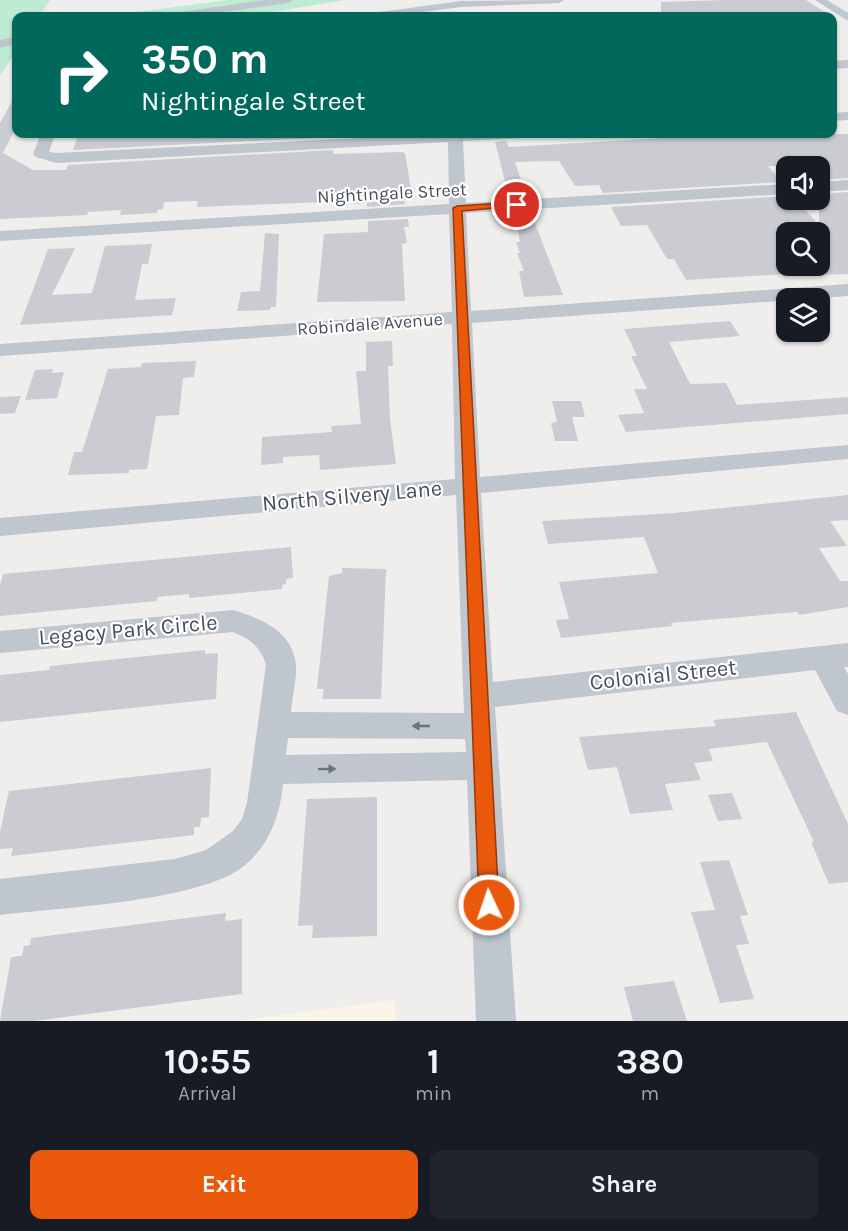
<!DOCTYPE html>
<html lang="en">
<head>
<meta charset="utf-8">
<style>
	body { margin:0; font-family:Karla,sans-serif; background:#20242c; color:#f1f3f6; height:100vh; display:flex; flex-direction:column; font-size:22px; white-space:nowrap }
	* { box-sizing:border-box; margin:0 }
	p { font-size:20px; color:#9ea1a6 }
	.icon { flex:none; width:33px; height:33px; fill:none; stroke:currentColor; stroke-width:2; stroke-linecap:round; stroke-linejoin:round }
	.map { position:relative; height:1021px; overflow:hidden }
	.side { display:flex; flex-direction:column; background:#171b24; flex:1 }
	.side>* { flex:none }
	.banner { position:absolute; left:12px; top:12px; width:825px; height:126px; border-radius:12px; box-shadow:0 2px 4px #0004; background:#00695c; color:#fff; overflow:hidden }
	.fabs { position:absolute; left:776px; top:156px; display:grid; gap:12px }
	.fabs a { display:grid; place-items:center; width:54px; height:54px; border-radius:12px; background:#171b24; box-shadow:0 2px 4px #0004; font-size:30px }
	.pin { position:absolute; display:grid; place-items:center; width:51px; height:51px; color:#fff; margin:-26px; border:3px solid #fff; border-radius:50%; box-shadow:0 2px 6px #0007 }
	.me { position:absolute; width:66px; margin:-33px; rotate:357deg; stroke-linejoin:round; filter:drop-shadow(0 0 4px #0008) }
	.turn { display:flex; align-items:center; gap:21px; height:126px; padding:0 30px; font-size:27px }
	.turn .icon { width:78px; height:78px; stroke-width:2.5 }
	.turn b { display:block; font-size:42px; line-height:51px }
	.eta { display:flex; justify-content:space-evenly; align-items:center; height:102px; text-align:center }
	.eta b { font-size:36px; font-weight:700; line-height:42px }
	.action { display:flex; gap:12px; margin-top:auto; padding:12px 30px }
	.action a { flex:1; height:69px; border-radius:12px; background:#ea580c; color:#fff; font-size:24px; font-weight:700; line-height:69px; text-align:center }
	.action a+a { background:#20242c; color:#f1f3f6 }
	.map>svg:first-child { display:block }
	.commercial { fill:#faf6e7 }
	.green { fill:#bfead4 }
	.building { fill:#caccd2 }
	.lines { fill:none; stroke-linecap:round; stroke-linejoin:round }
	.minor { fill:#bfc6ce; fill-rule:evenodd }
	.oneway { fill:#6b737c }
	.route { fill:#ea580c; stroke:#983908; stroke-width:1.5 }
	.labels { text-anchor:middle; dominant-baseline:central; stroke-width:4.5; stroke-linejoin:round; paint-order:stroke }
	.far-street-label { font-size:18px; fill:#474f59; stroke:#fff }
	.street-label { font-size:22px; fill:#474f59; stroke:#fff }
</style>
</head>
<body>
<div class="map">
<svg width="848" height="1021" viewBox="0 0 848 1021">
	<rect width="100%" height="100%" fill="#f0eded"/>
	<path class="commercial" d="M395,1000V1021H238Z"/>
	<g class="green">
		<path d="M0,0H50L39,16H16V51L0,76Z"/>
		<path d="M228,0H345L246,16H107Z"/>
	</g>
	<g class="building">
		<path d="M726,0H806L831,16H661V2Z"/>
		<path d="M16,94V127L3,153L33,170H66L68,165L333,150V154L402,152L405,153L411,189H406L408,200H404L405,204L367,207V203L353,204L352,201L197,207L198,201L164,202L163,209L157,210V213L120,215L121,210L88,212L87,215L0,219V123Z"/>
		<path d="M107,134H333V137L73,150L78,135Z"/>
		<path d="M736,134H848V178L819,180V166H768L781,182L603,193L599,185L575,186L559,161H553L515,162L523,186H506L495,142L506,141L509,147Z"/>
		<path d="M848,192V274L819,275V232H786V274L686,280L674,259H667L647,225L621,226L611,207L786,196V200H796L819,225V194Z"/>
		<path d="M515,216H532L563,295L524,297L519,271H524L517,253H520L516,242H520Z"/>
		<path d="M408,219L409,227H404L407,243L402,244L405,301L317,302L324,234L368,232V221Z"/>
		<path d="M265,233L279,234L276,307H271L270,310L237,311L241,292L260,291Z"/>
		<path d="M152,244L148,264H142L135,300L176,298L172,315L20,325L48,249L75,248L52,295L92,293L105,246Z"/>
		<path d="M730,321L740,336L669,342L690,384L726,383L737,405L848,397V414L626,432L618,415L644,413L634,389H647L631,356H637L624,329Z"/>
		<path d="M392,341L393,366H388L390,419L396,464L320,470L319,455L283,457V463L261,465L262,437L332,432L331,426L361,424L356,371H366V342Z"/>
		<path d="M196,361L194,377L183,378L179,415L156,416L147,469L129,470V473L68,475L74,452H82L108,369L141,367L142,363Z"/>
		<path d="M53,369L52,373L64,372L57,398L25,400L35,370Z"/>
		<path d="M21,396L15,413L0,414V397Z"/>
		<path d="M552,401H581L585,417H572L578,441H555L551,423L557,422Z"/>
		<path d="M848,495V520L830,521L847,546L819,548L840,581H848V607L799,615L797,612L671,623L672,626L561,638L556,620L569,619L559,582L658,573L644,537L548,544L542,521L674,513Z"/>
		<path d="M291,547L293,578L286,579V584L282,585V589L189,598V594L157,597V601L0,616V585L3,574Z"/>
		<path d="M342,568L386,569L381,699H322L324,689H317L329,576L342,573Z"/>
		<path d="M205,650V654L218,653L216,699L0,722V675L49,670L50,666Z"/>
		<path d="M796,712L848,824V882L829,884L811,842H814L767,742L709,749L713,761L694,763L701,780L665,784L673,810L630,814L617,767L588,770L579,737L716,726L713,720Z"/>
		<path d="M211,768L209,817L201,818L200,827H194V835L11,856L13,848L0,849V832L9,791Z"/>
		<path d="M732,793L742,819L718,821L708,795Z"/>
		<path d="M377,797V936L312,938L313,925L298,926L307,799Z"/>
		<path d="M729,860L748,915L740,916L749,944L736,945L754,999L720,1003L691,912L715,910L700,862Z"/>
		<path d="M226,913L225,921L242,919V994L34,1021H0L11,957L22,956L24,946L30,945L31,938Z"/>
		<path d="M674,981L687,1021H633L624,987Z"/>
	</g>
	<g class="lines">
		<g class="minor">
			<path d="M265,0H293L288,3L193,16H167L173,13Z"/>
			<path d="M564,0L559,3L461,7L393,16H366L372,13L461,1Z"/>
			<path d="M815,0H827L848,13V21Z"/>
			<path d="M16,37V44L0,48V40Z"/>
			<path d="M848,60V68L832,69V61Z"/>
			<path d="M848,112V120L832,121V113Z"/>
			<path d="M41,134H55L49,152L56,153L445,134H528L521,138L463,141L466,203L786,184V194L466,213L471,311L848,284V296L472,323L480,477L848,445V459L481,493L493,682L848,643V667H844L848,674V715L837,711L815,670L495,707L516,1021H476L467,780L283,784C280,815 270,844 245,865C204,901 58,908 0,915V879L175,859L206,850L233,831L242,819L247,803L266,665C261,647 250,639 233,632L0,653V631L233,610C260,618 293,631 296,665C297,680 292,697 291,712L464,713L456,495L0,536V518L455,479L452,324L0,356V344L452,312L449,214L0,241V231L449,204L448,142L56,163L36,157L33,154ZM288,738L465,739L466,752L286,755Z"/>
			<path d="M848,180V190L819,192V182Z"/>
		</g>
	</g>
	<defs><path id="oneway-solid" d="M-6-.8H1V-3.2L6.5 0L1 3.2V.8H-6Z" transform="scale(1.5)"/></defs>
	<g class="oneway">
		<use href="#oneway-solid" transform="translate(421 726) rotate(-180)"/>
		<use href="#oneway-solid" transform="translate(327 769) rotate(-1)"/>
	</g>
	<path class="route" d="M517,202L522,205L520,206L462,211L499,905L496,912L489,915L482,912L479,905L453,208L457,206Z"/>
	<g class="labels">
		<g class="far-street-label">
			<text transform="translate(392 193) rotate(-3)">Nightingale Street</text>
			<text transform="translate(370 324) rotate(-4)">Robindale Avenue</text>
		</g>
		<g class="street-label">
			<text transform="translate(352 496) rotate(-5)">North Silvery Lane</text>
			<text transform="translate(128 630) rotate(-5)">Legacy Park Circle</text>
			<text transform="translate(663 675) rotate(-6)">Colonial Street</text>
		</g>
	</g>
</svg>
<div class="fabs">
<a><svg class="icon" aria-label="sound" viewBox="0 0 24 24"><path d="M4 9h4l5-4v14l-5-4H4zM17 9q2 3 0 6"/></svg></a>
<a><svg class="icon" aria-label="search" viewBox="0 0 24 24"><circle cx="10" cy="10" r="6"/><path d="M15 15l6 6"/></svg></a>
<a><svg class="icon" aria-label="layers" viewBox="0 0 24 24"><path d="M12 4l9 5-9 5-9-5zM3 14l9 5 9-5"/></svg></a>
</div>
<div class="pin" style="left:517px;top:205px;background:#d93025"><svg class="icon" aria-label="arrive" viewBox="0 0 24 24"><path d="M6 21V4h12l-3 4 3 4H6"/></svg></div>
<svg class="me" style="left:489px;top:905px" viewBox="-20 -20 40 40"><circle r="17" fill="#ea580c" stroke="#fff" stroke-width="3"/><path d="M0-11L8 9 0 5-8 9z" fill="#fff"/></svg>
<div class="banner">
<div class="turn"><svg class="icon" aria-label="right" viewBox="0 0 24 24"><path d="M7 20v-9h11M14 6l5 5-5 5"/></svg><div><b>350 m</b>Nightingale Street</div></div>
</div>
</div>
<section class="side">
<div class="eta">
<div><b>10:55</b><p>Arrival</p></div>
<div><b>1</b><p>min</p></div>
<div><b>380</b><p>m</p></div>
</div>
<div class="action"><a>Exit</a><a>Share</a></div>
</section>
</body>
</html>
